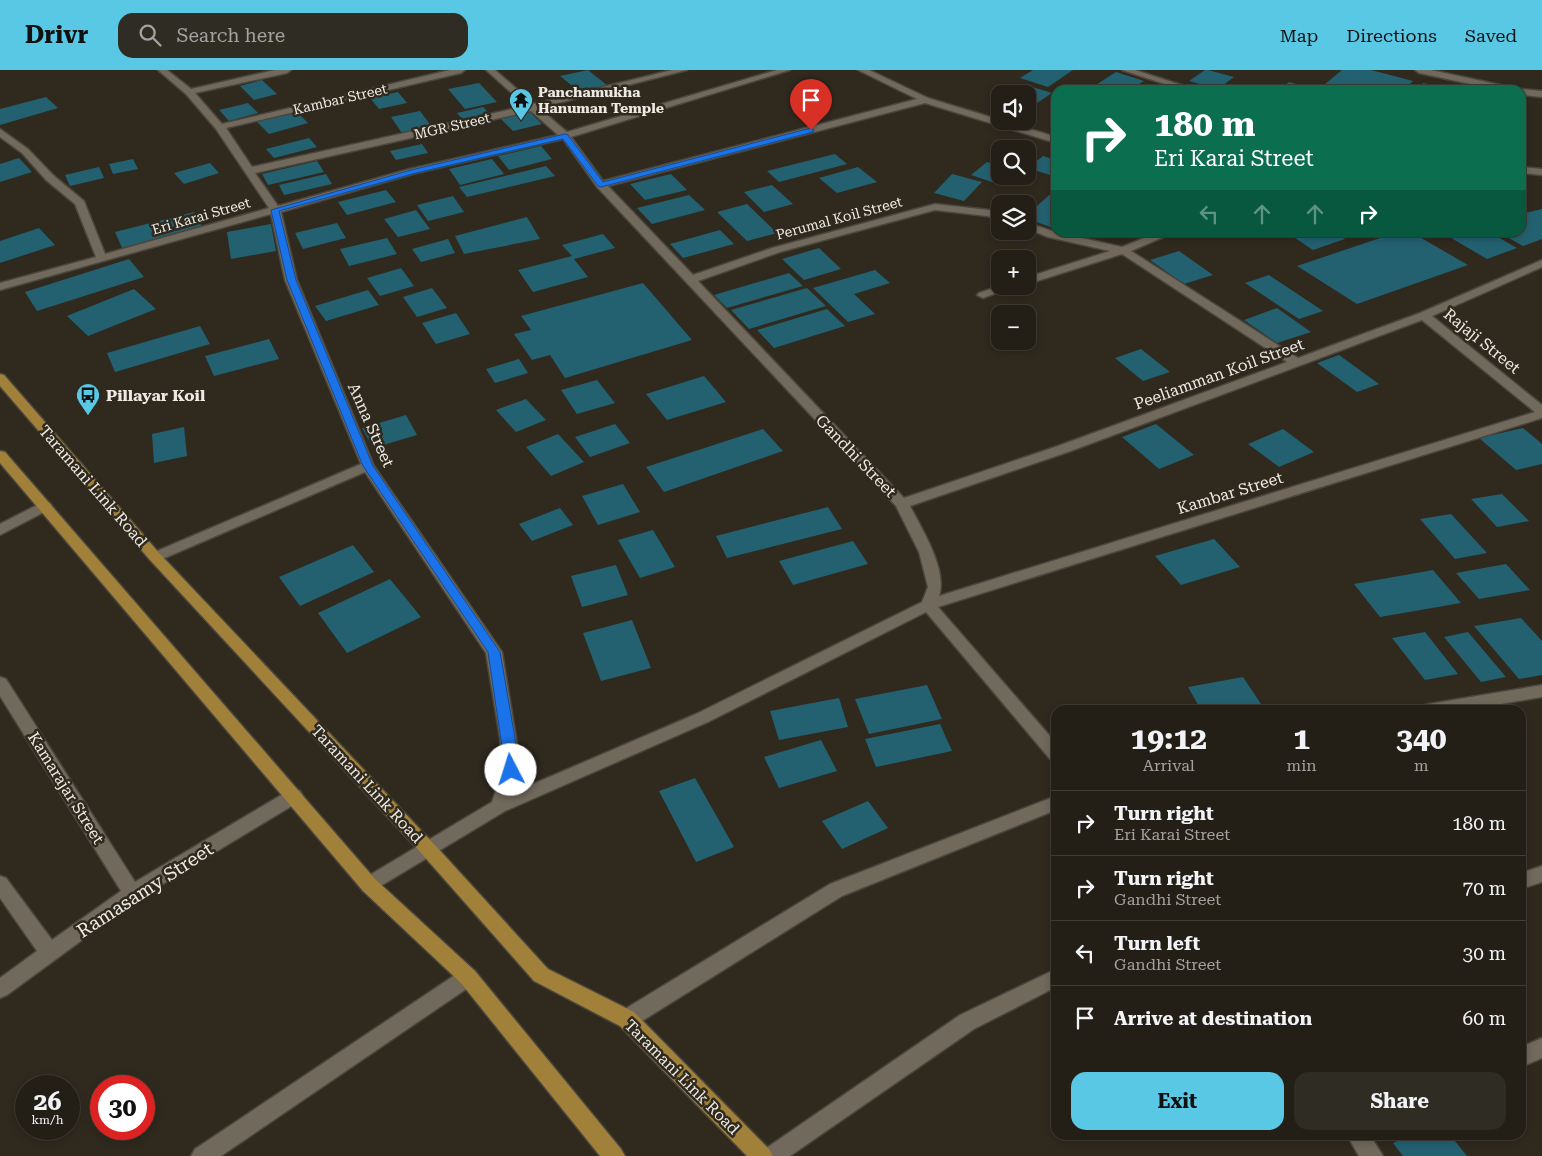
<!DOCTYPE html>
<html lang="en">
<head>
<meta charset="utf-8">
<style>
	body { margin:0; font-family:"Roboto Serif",serif; background:#2f2c23; color:#f1f3f6; height:100vh; display:flex; flex-direction:column; font-size:19px; white-space:nowrap }
	* { box-sizing:border-box; margin:0 }
	p { font-size:16px; color:#a3a2a1 }
	.icon { flex:none; width:28px; height:28px; fill:none; stroke:currentColor; stroke-width:2; stroke-linecap:round; stroke-linejoin:round }
	.map { position:relative; flex:1; overflow:hidden }
	.sheet { position:absolute; left:1051px; top:635px; width:475px; height:435px; display:flex; flex-direction:column; background:#231f16; border-radius:15px; box-shadow:0 2px 8px #0003,0 0 0 1px #403d35 }
	.sheet>* { flex:none }
	.hud { position:absolute; left:1051px; top:15px; width:475px; height:152px; border-radius:15px; box-shadow:0 2px 8px #0003,0 0 0 1px #403d35; background:#0b6e4f; color:#fff; overflow:hidden }
	.buttons { position:absolute; left:991px; top:15px; display:grid; gap:10px }
	.buttons a { display:grid; place-items:center; width:45px; height:45px; border-radius:10px; background:#231f16; box-shadow:0 2px 8px #0003,0 0 0 1px #403d35; font-size:25px }
	.speed { position:absolute; left:15px; top:1005px; display:flex; gap:10px; font-size:25px; font-weight:700; text-align:center }
	.speed>* { display:grid; place-content:center; width:65px; height:65px; border-radius:50%; background:#231f16; box-shadow:0 2px 8px #0003,0 0 0 1px #403d35; line-height:1 }
	.speed small { font-size:12px; font-weight:400 }
	.speed .limit { border:8px solid #d22; background:#fff; color:#111 }
	.pin { position:absolute; display:grid; place-items:center; width:42px; height:42px; color:#fff; margin:-51px -21px; border-radius:50% 50% 50% 0; rotate:-45deg; box-shadow:0 0 5px #0007 }
	.pin .icon { rotate:45deg }
	.me { position:absolute; width:55px; margin:-28px; rotate:355deg; stroke-linejoin:round; filter:drop-shadow(0 0 4px #0008) }
	.turn { display:flex; align-items:center; gap:18px; height:105px; padding:0 20px; font-size:22px }
	.turn .icon { width:65px; height:65px; stroke-width:2.5 }
	.turn b { display:block; font-size:35px; line-height:42px }
	.lanes { display:flex; align-items:center; height:48px; padding:0 20px; background:#0003; justify-content:center; gap:25px; direction:ltr }
	.lanes .off { opacity:.35 }
	.eta { display:flex; justify-content:space-evenly; align-items:center; height:85px; text-align:center }
	.eta b { font-size:30px; font-weight:700; line-height:35px }
	.cta { display:flex; gap:10px; margin-top:auto; padding:10px 20px }
	.cta a { flex:1; height:58px; border-radius:15px; background:#59c8e5; color:#111; font-size:20px; font-weight:700; line-height:58px; text-align:center }
	.cta a+a { background:#2f2c23; color:#f1f3f6 }
	ul { padding:0; list-style:none }
	li { display:flex; align-items:center; gap:15px; height:65px; padding:0 20px; border-top:1px solid #403d35 }
	li div { flex:1 }
	li b { display:block; font-size:19px }
	li em { font-style:normal }
	header { display:flex; align-items:center; gap:30px; box-sizing:border-box; height:70px; padding:0 25px; background:#59c8e5; color:#111 }
	header strong { font-size:24px }
	nav { display:flex; gap:28px; margin-inline-start:auto; font-size:18px }
	.search { width:350px; height:45px; background:#2f2c23; display:flex; align-items:center; gap:12px; box-sizing:border-box; padding:0 18px; border-radius:15px; color:#a3a2a1; font-size:19px }
	.map>svg:first-child { display:block }
	.building { fill:#236171 }
	.lines { fill:none; stroke-linecap:round; stroke-linejoin:round }
	.minor-casing { stroke:#4a463d; stroke-width:3 }
	.major-casing { stroke:#4a463d; stroke-width:3 }
	.minor { fill:#70695c; fill-rule:evenodd }
	.major { fill:#a18039; fill-rule:evenodd }
	.route { fill:#1a73e8; stroke:#114b97 }
	.labels { text-anchor:middle; dominant-baseline:central; stroke-width:5; stroke-linejoin:round; paint-order:stroke }
	.far-poi-label { font-size:14px; font-weight:bold; fill:#edeae3; stroke:#2f291e; text-anchor:start }
	.far-street-label { font-size:14px; fill:#edeae3; stroke:#2f291e }
	.street-label { font-size:16px; fill:#edeae3; stroke:#2f291e }
	.poi-label { font-size:16px; font-weight:bold; fill:#edeae3; stroke:#2f291e; text-anchor:start }
	.near-street-label { font-size:19px; fill:#edeae3; stroke:#2f291e }
</style>
</head>
<body>
<header>
<strong>Drivr</strong>
<div class="search"><svg class="icon" aria-label="search" viewBox="0 0 24 24"><circle cx="10" cy="10" r="6"/><path d="M15 15l6 6"/></svg>Search here</div>
<nav><a>Map</a><a>Directions</a><a>Saved</a></nav>
</header>
<div class="map">
<svg width="1542" height="1086" viewBox="0 0 1542 1086">
	<rect width="100%" height="100%" fill="#2f291e"/>
	<g class="building">
		<path d="M588,0L608,16L581,23L560,6Z"/>
		<path d="M1033,0H1073L1048,17L1020,8Z"/>
		<path d="M1205,0H1208L1234,7L1218,19L1189,11Z"/>
		<path d="M1342,0H1371L1413,11L1404,20H1346L1325,14Z"/>
		<path d="M1116,2L1144,11L1130,20H1088Z"/>
		<path d="M262,10L277,24L254,30L240,16Z"/>
		<path d="M1289,12L1304,16L1299,20H1279Z"/>
		<path d="M479,13L497,32L465,39L448,19Z"/>
		<path d="M1423,13L1453,19V20H1419Z"/>
		<path d="M1026,15L1052,23L1028,39V24H1011Z"/>
		<path d="M398,22L407,33L379,39L370,28Z"/>
		<path d="M46,27L58,38L0,55V39Z"/>
		<path d="M248,33L258,43L229,51L219,40Z"/>
		<path d="M483,37L489,43L462,49L457,43Z"/>
		<path d="M295,40L308,53L269,64L256,51Z"/>
		<path d="M420,41L432,57L402,63L391,47Z"/>
		<path d="M529,41L542,54L513,61L500,48Z"/>
		<path d="M309,68L317,77L274,88L266,79Z"/>
		<path d="M422,74L428,83L396,90L390,81Z"/>
		<path d="M541,76L552,89L509,100L498,86Z"/>
		<path d="M835,84L847,94L779,112L767,101Z"/>
		<path d="M1043,86L1056,90V107L1028,98Z"/>
		<path d="M19,88L32,102L0,112V94Z"/>
		<path d="M133,89L138,99L113,104L109,94Z"/>
		<path d="M492,89L504,104L460,115L449,99Z"/>
		<path d="M317,91L324,102L268,115L262,104Z"/>
		<path d="M987,92L1000,96V106H1015L1004,116L971,105Z"/>
		<path d="M210,93L219,103L184,114L174,103Z"/>
		<path d="M546,96L555,106L467,127L459,117Z"/>
		<path d="M99,97L104,108L70,116L65,105Z"/>
		<path d="M858,97L877,112L837,123L819,108Z"/>
		<path d="M326,104L332,114L284,125L279,115Z"/>
		<path d="M671,104L687,120L645,130L630,114Z"/>
		<path d="M952,104L982,112L964,131L934,123Z"/>
		<path d="M772,115L793,134L764,142L744,122Z"/>
		<path d="M1056,119V159L1028,149V144Z"/>
		<path d="M386,120L396,132L347,145L338,132Z"/>
		<path d="M689,125L705,140L652,154L637,138Z"/>
		<path d="M453,126L464,142L428,151L417,135Z"/>
		<path d="M747,134L777,163L747,171L717,142Z"/>
		<path d="M1542,139V169L1523,176L1498,162H1521V144Z"/>
		<path d="M416,140L430,159L398,167L384,149Z"/>
		<path d="M194,142L203,158L122,178L115,162Z"/>
		<path d="M527,147L540,169L464,184L455,166Z"/>
		<path d="M337,153L346,168L303,179L295,163Z"/>
		<path d="M271,154L276,181L231,189L227,162Z"/>
		<path d="M39,158L55,175L0,193V171Z"/>
		<path d="M720,160L734,174L683,188L670,174Z"/>
		<path d="M1312,162H1333L1345,169L1313,180L1295,168Z"/>
		<path d="M1398,162H1411L1468,195L1357,234L1297,196Z"/>
		<path d="M1441,162H1489L1517,178L1487,189Z"/>
		<path d="M603,164L615,178L574,189L588,207L533,222L518,200L572,186L562,175Z"/>
		<path d="M387,168L397,184L349,196L340,179Z"/>
		<path d="M448,169L455,183L421,192L412,179Z"/>
		<path d="M819,178L841,199L804,210L782,189Z"/>
		<path d="M1179,181L1213,205L1184,214L1150,190Z"/>
		<path d="M129,189L144,207L37,241L25,222Z"/>
		<path d="M401,198L414,216L380,226L367,208Z"/>
		<path d="M875,200L890,213L854,224L875,244L848,252L813,218Z"/>
		<path d="M789,203L803,216L727,238L714,225Z"/>
		<path d="M1269,205L1323,241L1299,249L1245,213Z"/>
		<path d="M643,213L692,270L565,308L550,285L532,290L514,264L531,260L521,246Z"/>
		<path d="M432,218L447,238L417,247L403,227Z"/>
		<path d="M807,218L826,236L749,259L731,240Z"/>
		<path d="M134,219L156,239L88,266L67,246Z"/>
		<path d="M368,220L379,235L326,251L315,236Z"/>
		<path d="M1277,238L1311,262L1277,273L1244,250Z"/>
		<path d="M827,239L845,256L774,278L757,260Z"/>
		<path d="M456,243L470,264L436,274L422,253Z"/>
		<path d="M200,256L210,274L115,302L107,283Z"/>
		<path d="M269,269L279,289L214,306L205,286Z"/>
		<path d="M1141,279L1170,302L1143,311L1115,288Z"/>
		<path d="M1339,285L1379,314L1357,322L1317,293Z"/>
		<path d="M519,289L528,303L495,313L486,299Z"/>
		<path d="M704,306L726,332L667,350L646,324Z"/>
		<path d="M597,310L615,333L577,344L561,320Z"/>
		<path d="M526,329L546,350L516,362L496,340Z"/>
		<path d="M406,345L417,365L373,378L362,358Z"/>
		<path d="M615,354L630,373L590,387L575,367Z"/>
		<path d="M1156,354L1194,385L1159,399L1122,367Z"/>
		<path d="M184,357L187,386L154,393L152,364Z"/>
		<path d="M1523,358L1542,374V394L1516,400L1479,368Z"/>
		<path d="M763,359L783,381L664,422L646,397Z"/>
		<path d="M1283,359L1314,382L1279,397L1248,374Z"/>
		<path d="M558,364L584,392L551,406L526,377Z"/>
		<path d="M623,414L640,442L598,455L582,426Z"/>
		<path d="M1502,424L1529,451L1497,457L1471,429Z"/>
		<path d="M828,437L842,459L727,488L716,466Z"/>
		<path d="M560,438L573,455L532,471L519,454Z"/>
		<path d="M1451,444L1487,483L1455,489L1420,449Z"/>
		<path d="M653,460L675,497L640,508L618,470Z"/>
		<path d="M1214,469L1240,497L1181,515L1155,486Z"/>
		<path d="M853,471L868,494L793,515L779,491Z"/>
		<path d="M353,475L374,502L300,536L279,507Z"/>
		<path d="M1506,494L1530,520L1479,529L1456,503Z"/>
		<path d="M616,495L628,525L582,537L571,506Z"/>
		<path d="M1433,500L1461,533L1380,547L1354,514Z"/>
		<path d="M390,509L421,547L347,583L318,543Z"/>
		<path d="M1521,548L1542,571V605L1519,609L1474,556Z"/>
		<path d="M632,550L651,598L601,611L583,563Z"/>
		<path d="M1425,562L1458,604L1425,610L1392,568Z"/>
		<path d="M1468,562L1506,607L1481,612L1444,567Z"/>
		<path d="M1243,607L1265,640H1201L1188,617Z"/>
		<path d="M927,615L942,649L869,664L855,629Z"/>
		<path d="M839,628L848,657L779,670L770,641Z"/>
		<path d="M940,654L952,681L876,697L865,669Z"/>
		<path d="M821,670L837,701L779,718L764,687Z"/>
		<path d="M695,708L734,777L696,792L659,721Z"/>
		<path d="M868,731L888,758L842,779L822,751Z"/>
		<path d="M1410,1065H1450L1467,1086H1403L1393,1073Z"/>
	</g>
	<g class="lines">
		<g class="minor-casing">
			<g id="minor">
				<path d="M158,0H167L191,19L275,0H291L287,3L195,23L222,54L450,0H465L461,3L226,58L252,97L526,36L486,0H495L534,34L672,0H687L539,38L567,62L777,0H790L571,67L603,111L917,29L858,0H869L928,28L1056,67V73L925,33L608,116L693,205L772,178L935,134L989,140L1000,143V150L987,146L935,140L780,182L698,211L904,428L1058,376L1287,292L1122,184L1028,214V207L1110,181L1048,167L1028,159V153L1055,162L1122,177L1159,162H1175L1131,181L1298,288L1420,243L1542,190V197L1432,246L1542,335V348L938,537L1056,673V691L1050,689L926,542L708,652L505,741L369,823L363,821L360,815L363,809L492,732L503,700L500,668L486,583L365,402L160,490H150L148,487L150,484L361,394L285,210L271,144L0,220V213L96,187L75,134L46,110L22,83L0,67V59L28,79L54,106L84,131L105,184L269,138L216,59L186,24ZM531,41L558,65L410,99L278,136L255,103ZM563,69L597,117L896,436L919,482L928,517L922,532L696,644L512,723L519,700L516,668L502,582L374,396L297,210L281,142L416,103ZM1422,250L1535,342L939,526C948,501 922,459 910,436L1068,382Z"/>
				<path d="M1122,0H1135L1197,20H1183Z"/>
				<path d="M1415,0H1431L1510,17L1515,20H1498L1419,3Z"/>
				<path d="M1521,19L1542,21V27L1521,25V20H1518Z"/>
				<path d="M1521,97L1542,99V105L1521,103Z"/>
				<path d="M1000,216H1015L983,228L977,225L979,223Z"/>
				<path d="M45,431L50,433L52,436L50,439L0,465V454Z"/>
				<path d="M0,607L6,609L135,812L288,721L294,719L300,721L303,726L300,731L138,829L7,925L0,928V908L37,881L0,828V806L6,808L52,870L121,821L0,626Z"/>
				<path d="M1542,615V627L1466,640H1421L1423,636L1429,634Z"/>
				<path d="M1056,726V740L842,826L634,956L627,958L620,956L617,949L620,942L830,814Z"/>
				<path d="M1542,796V812L1521,819V803Z"/>
				<path d="M468,898L475,901L478,907L475,913L221,1086H191L195,1079L461,901Z"/>
				<path d="M1056,899V917L974,959L790,1086H761L765,1079L960,945Z"/>
				<path d="M1542,968V988L1521,997V977Z"/>
				<path d="M1347,1065H1370L1383,1086H1359Z"/>
			</g>
		</g>
		<g class="major-casing">
			<g id="major">
				<path d="M0,304L4,305L160,484L434,774L548,899L634,942L769,1079L773,1086H747L620,956L534,911L422,784L150,490L0,316Z"/>
				<path d="M0,381L5,382L375,809L475,901L621,1079L625,1086H600L461,913L363,821L0,393Z"/>
			</g>
		</g>
		<use href="#minor" class="minor"/>
		<use href="#major" class="major"/>
	</g>
	<path class="route" d="M811,58L814,60L813,62L601,117L598,116L563,69L416,103L279,141L296,210L373,396L500,582L515,668L517,700L516,704L511,706L506,704L488,582L363,396L287,210L271,140L411,100L565,64L568,65L603,112Z"/>
	<defs>
		<g id="temple-pin" transform="scale(1.25)"><path d="M0 17L-7.5 6A9.5 9.5 0 1 1 7.5 6Z" fill="#59c8e5" stroke="#2f291e"/><path d="M0-6L5-2H3V0L6.5 2.5H4V6H1.5V3h-3V6H-4V2.5H-6.5L-3 0V-2H-5Z" fill="#111"/></g>
		<g id="bus-pin" transform="scale(1.25)"><path d="M0 17L-7.5 6A9.5 9.5 0 1 1 7.5 6Z" fill="#59c8e5" stroke="#2f291e"/><path d="M-5-6H5V4H4V6H2V4H-2V6H-4V4H-5ZM-3.5-4V0h7V-4ZM-3.5 1.2v1.5H-2V1.2ZM2 1.2v1.5H3.5V1.2Z" fill="#111"/></g>
	</defs>
	<g fill-rule="evenodd">
		<use href="#temple-pin" x="521" y="30"/>
		<use href="#bus-pin" x="88" y="325"/>
	</g>
	<g class="labels">
		<g class="far-poi-label">
			<text x="538" y="22">Panchamukha<tspan x="538" dy="16">Hanuman Temple</tspan></text>
		</g>
		<g class="far-street-label">
			<text transform="translate(340 29) rotate(-13)">Kambar Street</text>
			<text transform="translate(452 56) rotate(-13)">MGR Street</text>
			<text transform="translate(201 146) rotate(-16)">Eri Karai Street</text>
			<text transform="translate(839 148) rotate(-15)">Perumal Koil Street</text>
		</g>
		<g class="street-label">
			<text transform="translate(1482 271) rotate(39)">Rajaji Street</text>
			<text transform="translate(1219 304) rotate(-20)">Peeliamman Koil Street</text>
			<text transform="translate(371 355) rotate(66)">Anna Street</text>
			<text transform="translate(856 386) rotate(46)">Gandhi Street</text>
			<text transform="translate(93 416) rotate(49)">Taramani Link Road</text>
			<text transform="translate(1230 423) rotate(-17)">Kambar Street</text>
			<text transform="translate(367 714) rotate(47)">Taramani Link Road</text>
			<text transform="translate(66 718) rotate(58)">Kamarajar Street</text>
			<text transform="translate(682 1007) rotate(45)">Taramani Link Road</text>
		</g>
		<g class="poi-label">
			<text x="106" y="325">Pillayar Koil</text>
		</g>
		<g class="near-street-label">
			<text transform="translate(145 820) rotate(-33)">Ramasamy Street</text>
		</g>
	</g>
</svg>
<div class="buttons">
<a><svg class="icon" aria-label="sound" viewBox="0 0 24 24"><path d="M4 9h4l5-4v14l-5-4H4zM17 9q2 3 0 6"/></svg></a>
<a><svg class="icon" aria-label="search" viewBox="0 0 24 24"><circle cx="10" cy="10" r="6"/><path d="M15 15l6 6"/></svg></a>
<a><svg class="icon" aria-label="layers" viewBox="0 0 24 24"><path d="M12 4l9 5-9 5-9-5zM3 14l9 5 9-5"/></svg></a>
<a>+</a>
<a>−</a>
</div>
<div class="speed"><div>26<small>km/h</small></div><div class="limit">30</div></div>
<div class="pin" style="left:811px;top:60px;background:#d93025"><svg class="icon" aria-label="arrive" viewBox="0 0 24 24"><path d="M6 21V4h12l-3 4 3 4H6"/></svg></div>
<svg class="me" style="left:511px;top:700px" viewBox="-20 -20 40 40"><circle r="19" fill="#fff"/><path d="M0-13L10 11 0 6-10 11z" fill="#1a73e8"/></svg>
<div class="hud">
<div class="turn"><svg class="icon" aria-label="right" viewBox="0 0 24 24"><path d="M7 20v-9h11M14 6l5 5-5 5"/></svg><div><b>180 m</b>Eri Karai Street</div></div>
<div class="lanes"><svg class="icon off" aria-label="left" viewBox="0 0 24 24"><path d="M17 20v-9H6M10 6l-5 5 5 5"/></svg><svg class="icon off" aria-label="ahead" viewBox="0 0 24 24"><path d="M12 20V5M6 11l6-6 6 6"/></svg><svg class="icon off" aria-label="ahead" viewBox="0 0 24 24"><path d="M12 20V5M6 11l6-6 6 6"/></svg><svg class="icon" aria-label="right" viewBox="0 0 24 24"><path d="M7 20v-9h11M14 6l5 5-5 5"/></svg></div>
</div>
<section class="sheet">
<div class="eta">
<div><b>19:12</b><p>Arrival</p></div>
<div><b>1</b><p>min</p></div>
<div><b>340</b><p>m</p></div>
</div>
<ul>
<li><svg class="icon" aria-label="right" viewBox="0 0 24 24"><path d="M7 20v-9h11M14 6l5 5-5 5"/></svg><div><b>Turn right</b><p>Eri Karai Street</p></div><em>180 m</em></li>
<li><svg class="icon" aria-label="right" viewBox="0 0 24 24"><path d="M7 20v-9h11M14 6l5 5-5 5"/></svg><div><b>Turn right</b><p>Gandhi Street</p></div><em>70 m</em></li>
<li><svg class="icon" aria-label="left" viewBox="0 0 24 24"><path d="M17 20v-9H6M10 6l-5 5 5 5"/></svg><div><b>Turn left</b><p>Gandhi Street</p></div><em>30 m</em></li>
<li><svg class="icon" aria-label="arrive" viewBox="0 0 24 24"><path d="M6 21V4h12l-3 4 3 4H6"/></svg><div><b>Arrive at destination</b></div><em>60 m</em></li>
</ul>
<div class="cta"><a>Exit</a><a>Share</a></div>
</section>
</div>
</body>
</html>
